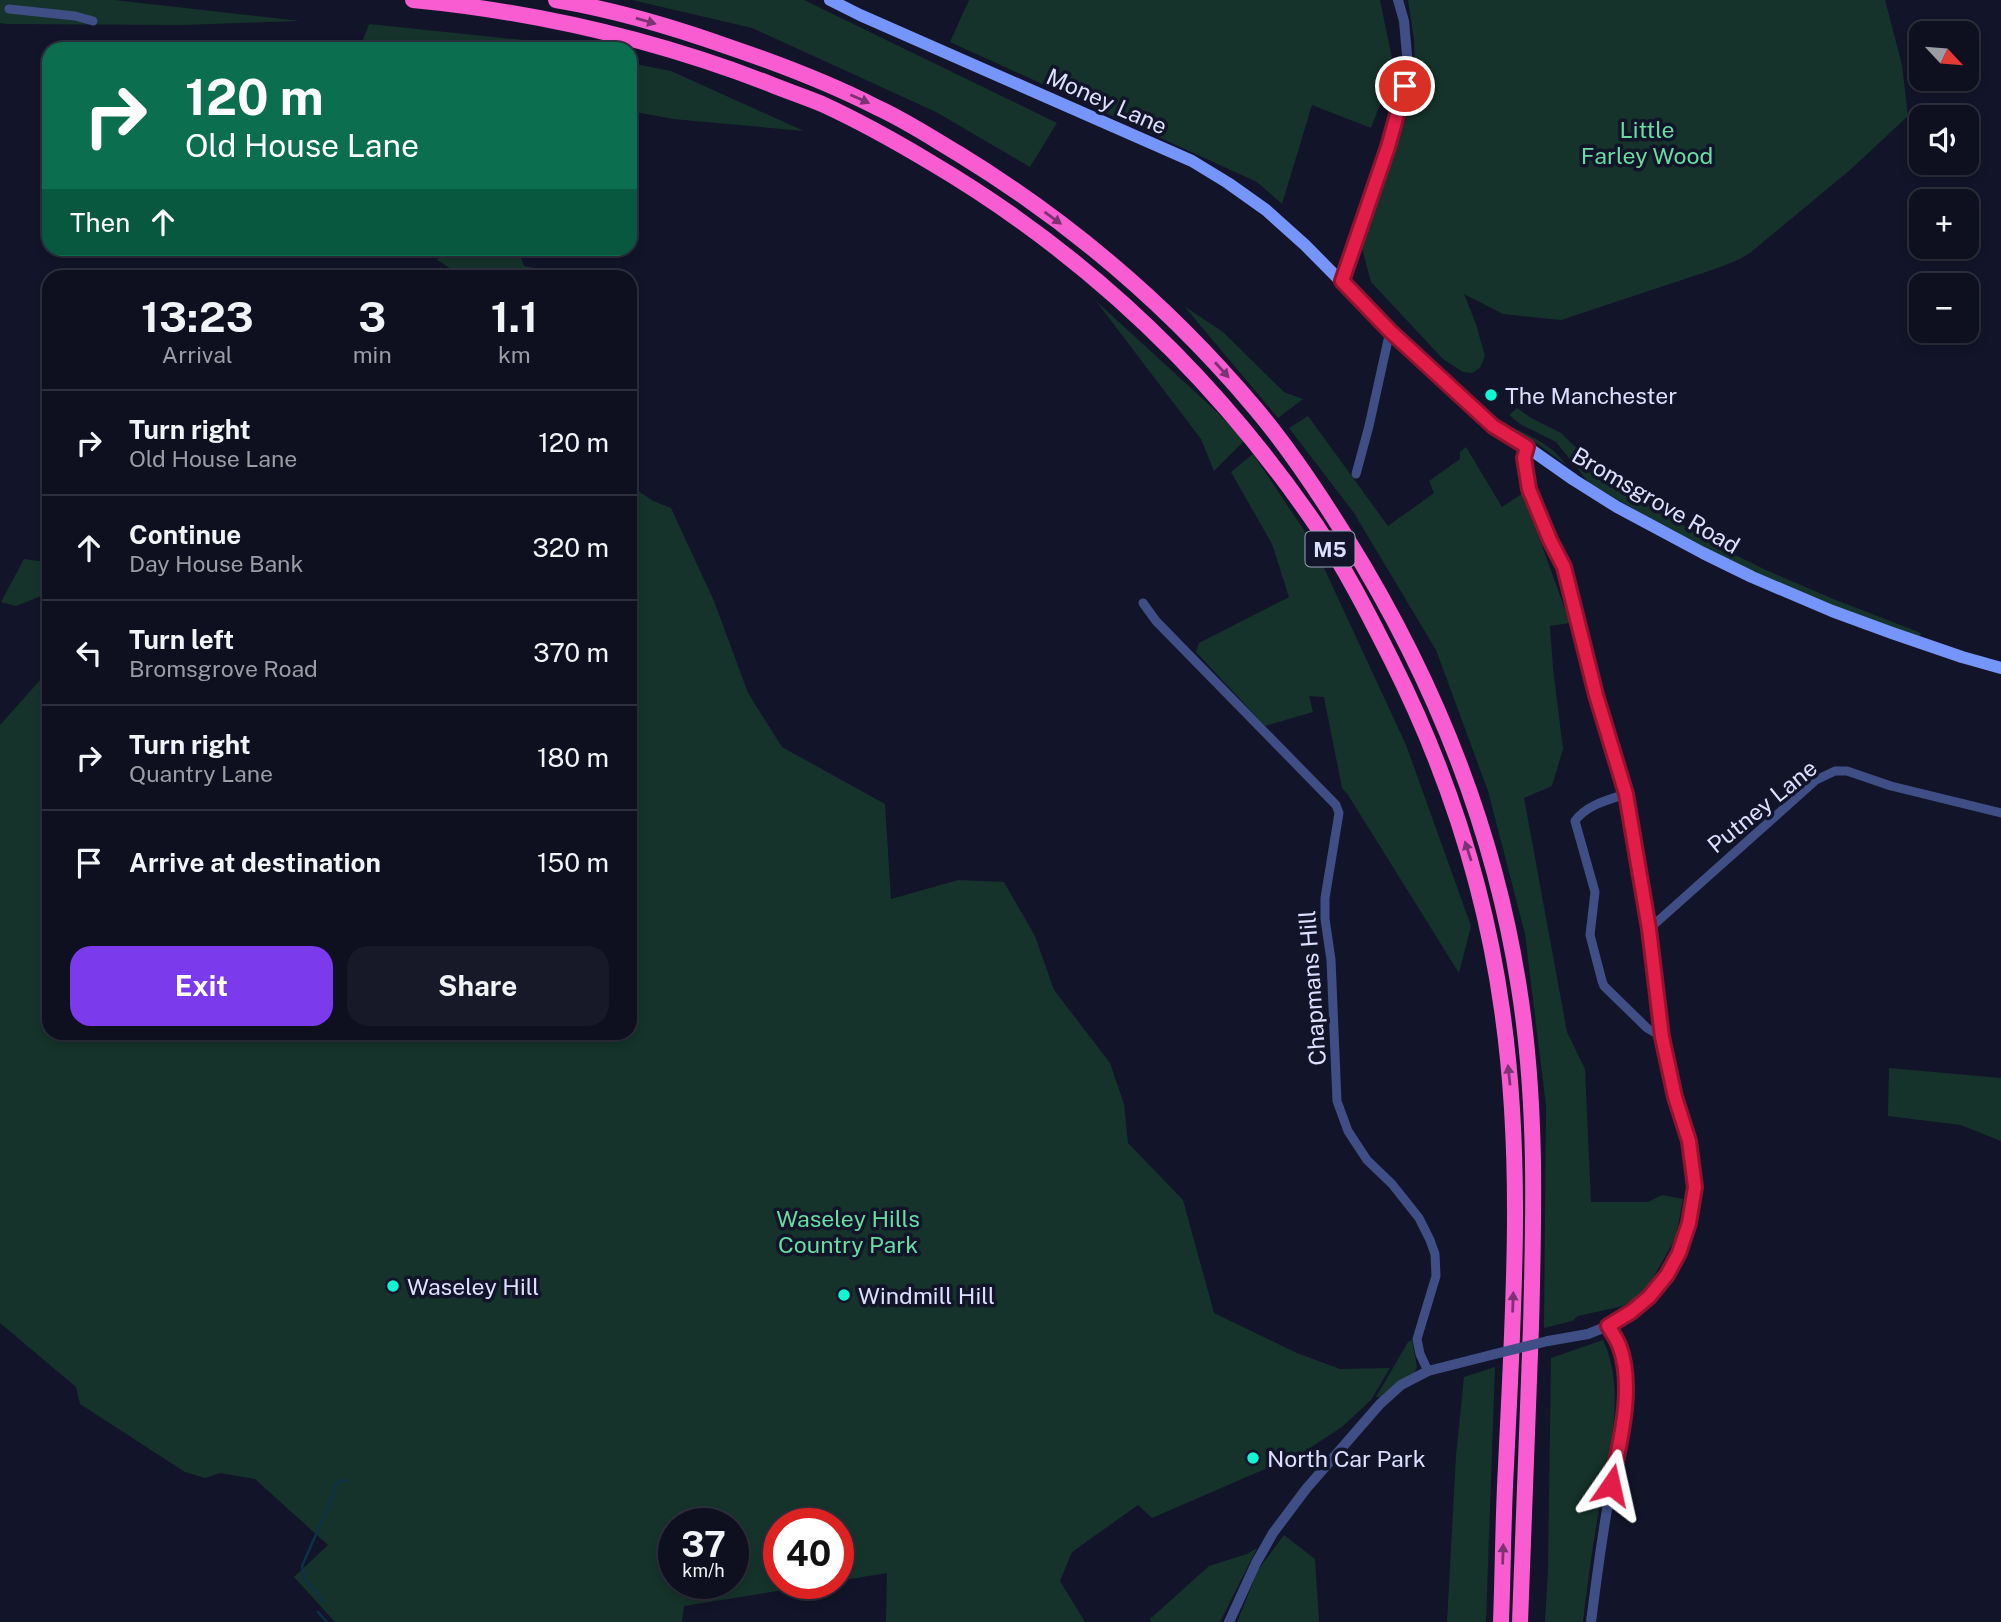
<!DOCTYPE html>
<html lang="en">
<head>
<meta charset="utf-8">
<style>
	body { margin:0; font-family:"Public Sans",sans-serif; background:#171828; color:#f1f3f6; height:100vh; display:flex; flex-direction:column; font-size:26px; white-space:nowrap }
	* { box-sizing:border-box; margin:0 }
	p { font-size:23px; color:#9b9ca4 }
	.icon { flex:none; width:38px; height:38px; fill:none; stroke:currentColor; stroke-width:2; stroke-linecap:round; stroke-linejoin:round }
	.map { position:relative; flex:1; overflow:hidden }
	.panel { position:absolute; left:42px; top:270px; width:595px; height:770px; display:flex; flex-direction:column; background:#0e0f1f; border-radius:21px; box-shadow:0 4px 10px #0003,0 0 0 2px #2e2f3d }
	.panel>* { flex:none }
	.guide { position:absolute; left:42px; top:42px; width:595px; height:214px; border-radius:21px; box-shadow:0 4px 10px #0003,0 0 0 2px #2e2f3d; background:#0b6e4f; color:#fff; overflow:hidden }
	.needle { width:46px; rotate:116deg }
	.fabs { position:absolute; left:1909px; top:21px; display:grid; gap:14px }
	.fabs a { display:grid; place-items:center; width:70px; height:70px; border-radius:14px; background:#0e0f1f; box-shadow:0 4px 10px #0003,0 0 0 2px #2e2f3d; font-size:35px }
	.speed { position:absolute; left:658px; top:1508px; display:flex; gap:14px; font-size:35px; font-weight:700; text-align:center }
	.speed>* { display:grid; place-content:center; width:91px; height:91px; border-radius:50%; background:#0e0f1f; box-shadow:0 4px 10px #0003,0 0 0 2px #2e2f3d; line-height:1 }
	.speed small { font-size:18px; font-weight:400 }
	.speed .limit { border:10px solid #d22; background:#fff; color:#111 }
	.pin { position:absolute; display:grid; place-items:center; width:60px; height:60px; color:#fff; margin:-30px; border:4px solid #fff; border-radius:50%; box-shadow:0 2px 7px #0007 }
	.me { position:absolute; width:77px; margin:-38px; rotate:11deg; stroke-linejoin:round; filter:drop-shadow(0 0 5px #0008) }
	.turn { display:flex; align-items:center; gap:24px; height:147px; padding:0 28px; font-size:32px }
	.turn .icon { width:91px; height:91px; stroke-width:2.5 }
	.turn b { display:block; font-size:49px; line-height:60px }
	.then { display:flex; align-items:center; height:66px; padding:0 28px; background:#0003; gap:14px; font-size:26px }
	.eta { display:flex; justify-content:space-evenly; align-items:center; height:119px; text-align:center }
	.eta b { font-size:42px; font-weight:700; line-height:49px }
	.primary-button { display:flex; gap:14px; margin-top:auto; padding:14px 28px }
	.primary-button a { flex:1; height:80px; border-radius:21px; background:#7c3aed; color:#fff; font-size:28px; font-weight:700; line-height:80px; text-align:center }
	.primary-button a+a { background:#171828; color:#f1f3f6 }
	ul { padding:0; list-style:none }
	li { display:flex; align-items:center; gap:21px; height:105px; padding:0 28px; border-top:2px solid #2e2f3d }
	li div { flex:1 }
	li b { display:block; font-size:26px }
	li em { font-style:normal }
	.map>svg:first-child { display:block }
	.green { fill:#15332a; fill-rule:evenodd }
	.lines { fill:none; stroke-linecap:round; stroke-linejoin:round }
	.stream { stroke:#0d3147; stroke-width:2.5 }
	.minor { stroke:#3f4f86; stroke-width:9 }
	.tertiary { stroke:#3f4f86; stroke-width:10 }
	.secondary { stroke:#7695fa; stroke-width:12 }
	.motorway { stroke:#f95bd0; stroke-width:16 }
	.tertiary-bridge { stroke:#3f4f86; stroke-width:10 }
	.oneway { fill:#7a3474 }
	.route-casing { stroke:#92132f; stroke-width:18 }
	.route { stroke:#e11d48; stroke-width:12 }
	.poi-dot { fill:#0ff6d1; stroke:#121429; stroke-width:2.5 }
	.labels { text-anchor:middle; dominant-baseline:central; stroke-width:7; stroke-linejoin:round; paint-order:stroke }
	.shield { fill:#121429; stroke:#9fa3be; stroke-width:2 }
	.shield-label { font-size:21px; font-weight:bold; fill:#dbe0fe }
	.street-label { font-size:23px; fill:#dbe0fe; stroke:#121429 }
	.park-label { font-size:23px; fill:#69dca1; stroke:#121429 }
	.poi-label { font-size:23px; fill:#dbe0fe; stroke:#121429; text-anchor:start }
</style>
</head>
<body>
<div class="map">
<svg width="2001" height="1622" viewBox="0 0 2001 1622">
	<rect width="100%" height="100%" fill="#121429"/>
	<g class="green">
		<path d="M0,0H114L300,21L180,25L8,24L0,23Z"/>
		<path d="M632,0H804L1057,123L1030,167L936,112L752,28Z"/>
		<path d="M969,0H1380L1394,68L1371,128L1312,105L1282,204L1257,182L950,42Z"/>
		<path d="M1408,0H1885L1902,65L1908,116L1850,170L1750,253L1740,259L1715,269L1561,320L1503,314L1464,294L1476,324L1485,356L1480,368L1472,373L1463,372L1443,359L1371,282L1362,248L1412,100L1415,72L1414,40Z"/>
		<path d="M369,24L523,40L565,49H391L363,40Z"/>
		<path d="M630,63L671,71L804,131L673,119L630,111Z"/>
		<path d="M444,249H518L524,266L559,273L564,276H462L437,260Z"/>
		<path d="M1096,301L1218,413L1244,441L1214,471L1201,439Z"/>
		<path d="M1184,306L1223,332L1284,392L1303,399L1278,418Z"/>
		<path d="M1517,408L1531,418L1561,433L1591,462L1613,478L1698,535L1723,549L1766,570L1831,598L1921,633L1920,637L1833,606L1754,573L1658,523L1589,483L1556,442L1520,424L1509,415Z"/>
		<path d="M1308,416L1388,526L1434,493L1429,481L1460,459V452L1466,447L1502,507L1523,493L1570,623L1550,626L1553,668L1563,749L1552,786L1524,798L1567,1032L1585,1069L1591,1202H1648L1662,1195L1683,1199L1676,1237L1646,1291L1623,1306L1578,1316L1572,1321L1544,1328L1546,1106L1525,934L1488,791L1436,650L1354,513L1289,428Z"/>
		<path d="M1511,427C1531,436 1555,447 1566,465L1535,442L1509,428Z"/>
		<path d="M1253,454L1312,542L1406,745L1471,926L1459,973L1348,795L1342,788L1324,697L1309,696L1313,712L1265,726L1196,652L1199,643L1289,597L1272,544L1231,472Z"/>
		<path d="M630,485L653,501L671,508L714,601L748,693L782,747L885,804L891,899L958,880L1004,882L1035,936L1054,990L1110,1063L1124,1104L1128,1143L1183,1200L1214,1313L1297,1353L1340,1369L1390,1368L1371,1400L1342,1427L1302,1453L1152,1518L1138,1505L1072,1552L1060,1581L1085,1622H886L887,1573L838,1581V1524H779V1584H821L684,1606L682,1622H335L294,1577L328,1545L255,1479L220,1473L205,1478L185,1472L80,1404L76,1387L0,1323V725L49,670V1032H630ZM674,1524H733V1584H674Z"/>
		<path d="M24,559L46,562L49,561V593L16,606L1,602Z"/>
		<path d="M1889,1068L2001,1078V1141L1961,1125L1888,1116Z"/>
		<path d="M1412,1340L1417,1367L1414,1374L1384,1397H1376L1408,1342Z"/>
		<path d="M1603,1340C1628,1392 1607,1461 1598,1515C1592,1551 1587,1586 1583,1622H1545L1548,1570L1551,1358Z"/>
		<path d="M1495,1367L1486,1622H1447L1456,1456L1464,1377Z"/>
		<path d="M1284,1535L1315,1559L1319,1622H1237L1258,1570Z"/>
		<path d="M1257,1548L1220,1622H1151L1150,1619L1209,1566L1247,1554Z"/>
	</g>
	<g class="lines">
		<g class="stream">
			<path d="M323,1601L305,1579L302,1566L333,1496L336,1483L347,1480"/>
			<path d="M318,1612L327,1622"/>
		</g>
		<g class="minor">
			<path d="M9,9L75,16L93,21"/>
			<path d="M1356,474L1369,426L1390,331"/>
			<path d="M1143,603L1156,621L1336,805L1339,813L1325,898V919L1331,960L1337,1101L1348,1131L1367,1160L1392,1184L1419,1218L1430,1240L1435,1254L1436,1276L1417,1339L1420,1354L1428,1371"/>
			<path d="M1626,794C1608,800 1586,805 1575,821L1595,892L1590,935L1602,981L1604,986L1647,1028L1662,1037"/>
			<path d="M1649,929L1816,780L1835,771H1847L1891,786L2001,813"/>
		</g>
		<g class="tertiary">
			<path d="M1342,281L1388,147L1405,86L1407,55L1404,21L1398,0"/>
			<path d="M1527,447L1524,459L1529,489L1550,540L1564,567L1596,695L1626,794L1649,929L1662,1037L1675,1097L1689,1141L1694,1187L1689,1223L1679,1253L1667,1275L1649,1297L1631,1312L1608,1326L1588,1334L1548,1341"/>
			<path d="M1229,1622L1256,1563L1273,1533L1306,1489L1380,1404L1401,1385L1428,1371L1495,1354"/>
			<path d="M1591,1622C1596,1583 1601,1543 1608,1504C1615,1466 1625,1426 1626,1387C1627,1365 1619,1344 1608,1326"/>
		</g>
		<path class="secondary" d="M830,0L860,15L1192,161L1228,183L1266,210L1305,245L1390,331L1493,426L1527,447L1574,480L1617,507L1703,553L1752,577L1832,611L1892,633L1962,657L2001,668"/>
		<g class="motorway">
			<path d="M413,0C537,12 654,39 770,84C787,91 805,97 822,104C859,121 895,141 930,162C1086,254 1214,376 1316,525C1345,568 1369,615 1392,661C1448,773 1485,887 1502,1010C1524,1161 1513,1315 1506,1466C1503,1518 1503,1570 1501,1622"/>
			<path d="M556,0C615,10 673,27 729,47C779,64 829,83 876,107C905,120 932,138 959,154C1070,222 1171,308 1255,408C1289,448 1318,492 1346,537C1432,675 1494,827 1519,988C1537,1100 1534,1213 1531,1326C1528,1425 1523,1523 1520,1622"/>
		</g>
		<path class="tertiary-bridge" d="M1495,1354L1548,1341"/>
	</g>
	<defs><path id="oneway-solid" d="M-6-.8H1V-3.2L6.5 0L1 3.2V.8H-6Z" transform="scale(1.75)"/></defs>
	<g class="oneway">
		<use href="#oneway-solid" transform="translate(646 21) rotate(16)"/>
		<use href="#oneway-solid" transform="translate(860 99) rotate(24)"/>
		<use href="#oneway-solid" transform="translate(1053 218) rotate(36)"/>
		<use href="#oneway-solid" transform="translate(1222 370) rotate(48)"/>
		<use href="#oneway-solid" transform="translate(1468 851) rotate(-108)"/>
		<use href="#oneway-solid" transform="translate(1509 1075) rotate(-96)"/>
		<use href="#oneway-solid" transform="translate(1513 1302) rotate(-88)"/>
		<use href="#oneway-solid" transform="translate(1503 1554) rotate(-88)"/>
	</g>
	<g class="lines">
		<g class="route-casing">
			<path id="route" d="M1405,86L1388,147L1342,281L1390,331L1493,426L1527,447L1524,458L1529,489L1550,540L1564,567L1596,695L1626,794L1649,929L1662,1037L1675,1097L1689,1141L1695,1187L1689,1223L1679,1253L1667,1275L1649,1297L1631,1312L1608,1326C1612,1332 1616,1338 1619,1345C1635,1386 1620,1442 1611,1485"/>
		</g>
		<use href="#route" class="route"/>
	</g>
	<g class="poi-dot">
		<circle cx="1491" cy="395" r="7"/>
		<circle cx="393" cy="1286" r="7"/>
		<circle cx="844" cy="1295" r="7"/>
		<circle cx="1253" cy="1458" r="7"/>
	</g>
	<g class="labels">
		<rect class="shield" x="1305.5" y="531.5" width="49" height="35" rx="5"/>
		<g class="shield-label">
			<text x="1330" y="549">M5</text>
		</g>
		<g class="street-label">
			<text transform="translate(1107 101) rotate(24)">Money Lane</text>
			<text transform="translate(1656 500) rotate(30)">Bromsgrove Road</text>
			<text transform="translate(1762 806) rotate(-39)">Putney Lane</text>
			<text transform="translate(1312 988) rotate(-94)">Chapmans Hill</text>
		</g>
		<g class="park-label">
			<text x="1647" y="129">Little<tspan x="1647" dy="26">Farley Wood</tspan></text>
			<text x="848" y="1218">Waseley Hills<tspan x="848" dy="26">Country Park</tspan></text>
		</g>
		<g class="poi-label">
			<text x="1505" y="395">The Manchester</text>
			<text x="407" y="1286">Waseley Hill</text>
			<text x="858" y="1295">Windmill Hill</text>
			<text x="1267" y="1458">North Car Park</text>
		</g>
	</g>
</svg>
<div class="fabs">
<a><svg class="needle" viewBox="-14 -14 28 28"><path d="M0-13l5 13h-10z" fill="#e53935"/><path d="M0 13l5-13h-10z" fill="#9b9ca4"/></svg></a>
<a><svg class="icon" aria-label="sound" viewBox="0 0 24 24"><path d="M4 9h4l5-4v14l-5-4H4zM17 9q2 3 0 6"/></svg></a>
<a>+</a>
<a>−</a>
</div>
<div class="speed"><div>37<small>km/h</small></div><div class="limit">40</div></div>
<div class="pin" style="left:1405px;top:86px;background:#d93025"><svg class="icon" aria-label="arrive" viewBox="0 0 24 24"><path d="M6 21V4h12l-3 4 3 4H6"/></svg></div>
<svg class="me" style="left:1611px;top:1485px" viewBox="-20 -20 40 40"><path d="M0-17L14 15 0 8-14 15z" fill="#e11d48" stroke="#fff" stroke-width="4"/></svg>
<div class="guide">
<div class="turn"><svg class="icon" aria-label="right" viewBox="0 0 24 24"><path d="M7 20v-9h11M14 6l5 5-5 5"/></svg><div><b>120 m</b>Old House Lane</div></div>
<div class="then">Then<svg class="icon" aria-label="ahead" viewBox="0 0 24 24"><path d="M12 20V5M6 11l6-6 6 6"/></svg></div>
</div>
<section class="panel">
<div class="eta">
<div><b>13:23</b><p>Arrival</p></div>
<div><b>3</b><p>min</p></div>
<div><b>1.1</b><p>km</p></div>
</div>
<ul>
<li><svg class="icon" aria-label="right" viewBox="0 0 24 24"><path d="M7 20v-9h11M14 6l5 5-5 5"/></svg><div><b>Turn right</b><p>Old House Lane</p></div><em>120 m</em></li>
<li><svg class="icon" aria-label="ahead" viewBox="0 0 24 24"><path d="M12 20V5M6 11l6-6 6 6"/></svg><div><b>Continue</b><p>Day House Bank</p></div><em>320 m</em></li>
<li><svg class="icon" aria-label="left" viewBox="0 0 24 24"><path d="M17 20v-9H6M10 6l-5 5 5 5"/></svg><div><b>Turn left</b><p>Bromsgrove Road</p></div><em>370 m</em></li>
<li><svg class="icon" aria-label="right" viewBox="0 0 24 24"><path d="M7 20v-9h11M14 6l5 5-5 5"/></svg><div><b>Turn right</b><p>Quantry Lane</p></div><em>180 m</em></li>
<li><svg class="icon" aria-label="arrive" viewBox="0 0 24 24"><path d="M6 21V4h12l-3 4 3 4H6"/></svg><div><b>Arrive at destination</b></div><em>150 m</em></li>
</ul>
<div class="primary-button"><a>Exit</a><a>Share</a></div>
</section>
</div>
</body>
</html>
